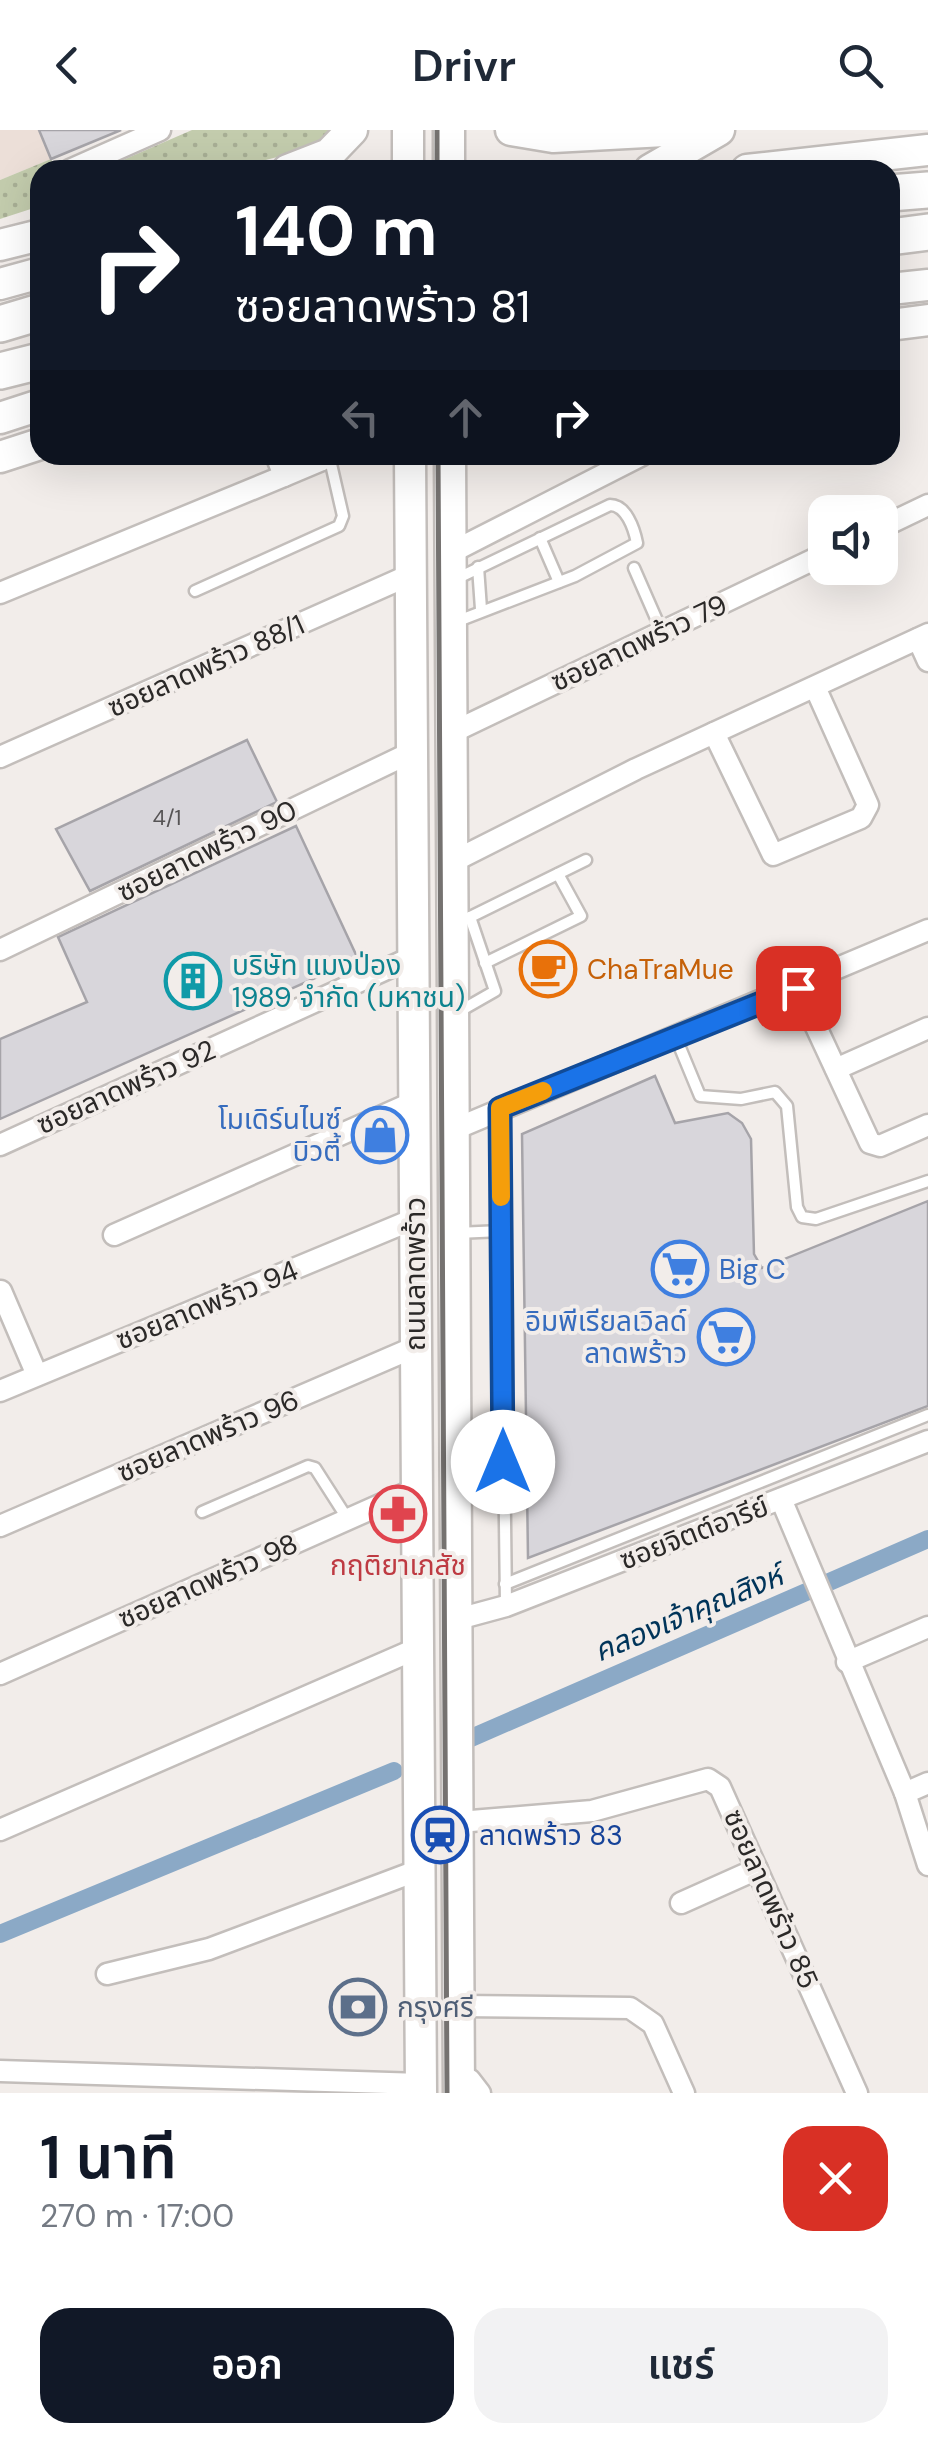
<!DOCTYPE html>
<html lang="th">
<head>
<meta charset="utf-8">
<style>
	body { margin:0; font-family:"DM Sans","Noto Sans Thai",sans-serif; background:#f2f2f3; color:#1f2937; height:100vh; display:flex; flex-direction:column; font-size:38px; white-space:nowrap }
	* { box-sizing:border-box; margin:0 }
	p { font-size:32px; color:#747a83 }
	.icon { flex:none; width:55px; height:55px; fill:none; stroke:currentColor; stroke-width:2; stroke-linecap:round; stroke-linejoin:round }
	.map { position:relative; height:1963px; overflow:hidden }
	.panel { display:flex; flex-direction:column; background:#fff; flex:1 }
	.panel>* { flex:none }
	.top-card { position:absolute; left:30px; top:30px; width:870px; height:305px; border-radius:30px; box-shadow:0 10px 40px #0002; background:#111827; color:#fff; overflow:hidden }
	.fabs { position:absolute; left:808px; top:365px; display:grid; gap:20px }
	.fabs a { display:grid; place-items:center; width:90px; height:90px; border-radius:20px; background:#fff; box-shadow:0 10px 40px #0002; font-size:50px }
	.pin { position:absolute; display:grid; place-items:center; width:85px; height:85px; color:#fff; margin:-42px; border-radius:20px; box-shadow:0 5px 15px #0006 }
	.me { position:absolute; width:110px; margin:-55px; rotate:0deg; stroke-linejoin:round; filter:drop-shadow(0 0 8px #0008) }
	.turn { display:flex; align-items:center; gap:35px; height:210px; padding:0 40px; font-size:45px }
	.turn .icon { width:130px; height:130px; stroke-width:2.5 }
	.turn b { display:block; font-size:70px; line-height:85px }
	.lanes { display:flex; align-items:center; height:95px; padding:0 40px; background:#0003; justify-content:center; gap:50px; direction:ltr }
	.lanes .off { opacity:.35 }
	.round { display:grid; place-items:center; flex:none; width:105px; height:105px; border-radius:30px; background:#f2f2f3 }
	.summary { display:flex; align-items:center; justify-content:space-between; height:170px; padding:0 40px }
	h1 { font-size:60px; font-weight:600; line-height:75px; color:#111827 }
	.button { display:flex; gap:20px; margin-top:auto; padding:20px 40px }
	.button a { flex:1; height:115px; border-radius:30px; background:#111827; color:#fff; font-size:40px; font-weight:600; line-height:115px; text-align:center }
	.button a+a { background:#f2f2f3; color:#1f2937 }
	header { display:flex; justify-content:space-between; align-items:center; height:130px; padding:0 40px; background:#fff; font-size:45px; font-weight:600 }
	.map>svg:first-child { display:block }
	.built { fill:#ecdfd8 }
	.garden { fill:url(#garden-dots) }
	.lines { fill:none; stroke-linecap:round; stroke-linejoin:round }
	.canal { stroke:#8ba9c6; stroke-width:18 }
	.building { fill:#d8d6db; stroke:#a6a4a9; stroke-width:2.5 }
	.lane-casing { stroke:#c3bebb; stroke-width:15 }
	.street-casing { stroke:#c3bebb; stroke-width:25 }
	.primary-casing { stroke:#c3bebb; stroke-width:35 }
	.highway-casing { stroke:#c3bebb; stroke-width:40 }
	.lane { stroke:#fff; stroke-width:10 }
	.street { stroke:#fff; stroke-width:20 }
	.primary { stroke:#fff; stroke-width:30 }
	.highway { stroke:#fff; stroke-width:35 }
	.rail { stroke:#757270; stroke-width:5 }
	.route-casing { stroke:#114b97; stroke-width:25 }
	.route { stroke:#1a73e8; stroke-width:18 }
	.slow { stroke:#f59e0b; stroke-width:18 }
	.labels { text-anchor:middle; dominant-baseline:central; stroke-width:8; stroke-linejoin:round; paint-order:stroke }
	.number-label { font-size:22px; fill:#565455 }
	.street-label { font-size:28px; fill:#2b2928; stroke:#f2edea }
	.culture-label { font-size:28px; fill:#0d838f; stroke:#f2edea; text-anchor:start }
	.food-label { font-size:28px; fill:#c56008; stroke:#f2edea; text-anchor:start }
	.shop-label { font-size:28px; fill:#366cbe; stroke:#f2edea; text-anchor:end }
	.health-label { font-size:28px; fill:#be3a42; stroke:#f2edea }
	.transit-label { font-size:28px; fill:#164399; stroke:#f2edea; text-anchor:start }
	.service-label { font-size:28px; fill:#4e5e75; stroke:#f2edea; text-anchor:start }
	.water-label { font-size:30px; font-style:italic; fill:#003459; stroke:#f2edea }
</style>
</head>
<body>
<header><svg class="icon" aria-label="back" viewBox="0 0 24 24"><path d="M15 5l-7 7 7 7"/></svg>Drivr<svg class="icon" aria-label="search" viewBox="0 0 24 24"><circle cx="10" cy="10" r="6"/><path d="M15 15l6 6"/></svg></header>
<div class="map">
<svg width="928" height="1963" viewBox="0 0 928 1963">
	<defs>
		<pattern id="garden-dots" width="8" height="8" patternUnits="userSpaceOnUse" patternTransform="scale(2.5)"><rect width="8" height="8" fill="#c3ccad"/><path d="M2 2h.1M6 6h.1" fill="none" stroke="#a8af95" stroke-width="1.8" stroke-linecap="round"/></pattern>
	</defs>
	<rect width="100%" height="100%" fill="#f2edea"/>
	<path class="built" d="M0,0H122L0,50Z"/>
	<g class="garden">
		<path d="M192,0H339C263,46 186,40 100,40Z"/>
		<path d="M51,29L58,40H40V76L0,89V50Z"/>
	</g>
	<g class="lines">
		<g class="canal">
			<path d="M471,1608L928,1409"/>
			<path d="M0,1804L394,1641"/>
		</g>
	</g>
	<g class="building">
		<path d="M39,0H121L51,29Z"/>
		<path d="M247,610L277,672L90,761L56,699Z"/>
		<path d="M296,696L358,829L0,989V909L87,872L58,807Z"/>
		<path d="M655,946L675,993L728,983L742,993L751,1009L754,1124L762,1138L928,1071V1276L528,1428L522,1004Z"/>
	</g>
	<g class="lines">
		<g class="lane-casing">
			<g id="lane">
				<path d="M540,408L559,452"/>
				<path d="M478,437L481,479"/>
				<path d="M634,438L662,502"/>
				<path d="M456,449L610,375C626,375 634,398 637,413L575,446L458,491"/>
				<path d="M195,461L339,396L343,386L331,334L322,330"/>
				<path d="M456,794L586,730"/>
				<path d="M485,833L581,786L558,744"/>
				<path d="M460,881L495,861L470,787"/>
				<path d="M676,908L700,966L741,969L775,962L787,976L797,1077L802,1087L816,1089L928,1051"/>
				<path d="M500,982L506,1475"/>
				<path d="M457,1103L501,1101"/>
				<path d="M202,1382L308,1336L315,1338L347,1388"/>
				<path d="M505,1454L928,1285"/>
			</g>
		</g>
		<g class="street-casing">
			<g id="street">
				<path d="M70,40L160,0"/>
				<path d="M284,346L322,330"/>
				<path d="M880,398L928,375"/>
				<path d="M452,422L642,325"/>
				<path d="M0,463L284,346L276,325"/>
				<path d="M918,509L928,531"/>
				<path d="M453,602L825,424"/>
				<path d="M714,603L773,725L861,688L868,675L815,557"/>
				<path d="M0,627L412,444"/>
				<path d="M454,731L636,639L928,504"/>
				<path d="M0,820L414,621"/>
				<path d="M798,858L870,1013L880,1016L928,995"/>
				<path d="M836,939L928,898"/>
				<path d="M455,999L928,800"/>
				<path d="M0,1015L415,826"/>
				<path d="M114,1105L414,972"/>
				<path d="M1,1161L37,1245"/>
				<path d="M0,1261L414,1089"/>
				<path d="M781,1369L905,1663L928,1735"/>
				<path d="M0,1396L415,1217"/>
				<path d="M458,1489L506,1476L928,1311"/>
				<path d="M847,1532L928,1497"/>
				<path d="M0,1544L416,1359"/>
				<path d="M905,1663L928,1653"/>
				<path d="M459,1692L592,1681L708,1649L720,1657L857,1963"/>
				<path d="M0,1700L418,1518"/>
				<path d="M681,1773L757,1739"/>
				<path d="M107,1844L209,1819L419,1740"/>
				<path d="M459,1876L630,1878L653,1894L684,1963"/>
				<path d="M0,1941L421,1954"/>
				<path d="M459,1950H470L480,1963"/>
			</g>
		</g>
		<g class="primary-casing">
			<g id="primary">
				<path d="M408,0V40"/>
				<path d="M449,0V40"/>
				<path d="M511,0L553,7L683,0"/>
				<path d="M288,40L329,24L352,0"/>
				<path d="M650,40L719,0"/>
				<path d="M747,40L928,20"/>
				<path d="M0,115L40,105"/>
				<path d="M0,154L40,143"/>
				<path d="M890,159L928,155"/>
				<path d="M890,195L928,190"/>
				<path d="M0,288L40,275"/>
				<path d="M410,325L421,1963"/>
				<path d="M450,325L459,1963"/>
				<path d="M0,327L40,314"/>
			</g>
		</g>
		<g class="highway-casing">
			<g id="highway">
				<path d="M890,63L928,60"/>
				<path d="M890,107L928,102"/>
				<path d="M0,194L40,182"/>
				<path d="M0,241L40,231"/>
			</g>
		</g>
		<use href="#lane" class="lane"/>
		<use href="#street" class="street"/>
		<use href="#primary" class="primary"/>
		<use href="#highway" class="highway"/>
		<g class="rail">
			<path d="M437,0V40"/>
			<path d="M438,325L447,1963"/>
		</g>
	</g>
	<g class="lines">
		<g class="route-casing">
			<path id="route" d="M503,1332L500,978L798,858"/>
		</g>
		<use href="#route" class="route"/>
		<path class="slow" d="M501,1067L500,978L543,961"/>
	</g>
	<defs>
		<g id="cafe-ring" transform="scale(2.875)"><circle r="9.5" fill="#f2edea" stroke="#e8710a" stroke-width="1.5"/><path d="M-5.5-4.5H6V0H3Q3 3.5 0 3.5H-2.5Q-5.5 3.5-5.5 0ZM3-3.2v2h1.7v-2ZM-6 4.5H4V6H-6Z" fill="#e8710a"/></g>
		<g id="building-ring" transform="scale(2.875)"><circle r="9.5" fill="#f2edea" stroke="#0f9aa8" stroke-width="1.5"/><path d="M-4-6H4V6H1V3H-1V6H-4ZM-2.5-4.3h1.7v1.8h-1.7ZM.8-4.3h1.7v1.8H.8ZM-2.5-1h1.7V.8h-1.7ZM.8-1h1.7V.8H.8Z" fill="#0f9aa8"/></g>
		<g id="shop-ring" transform="scale(2.875)"><circle r="9.5" fill="#f2edea" stroke="#3f7fe0" stroke-width="1.5"/><path d="M-5-2.5h2.3a2.7 3.5 0 0 1 5.4 0H5L5.5 6h-11ZM-1.5-2.5h3a1.5 2.3 0 0 0-3 0Z" fill="#3f7fe0"/></g>
		<g id="supermarket-ring" transform="scale(2.875)"><circle r="9.5" fill="#f2edea" stroke="#3f7fe0" stroke-width="1.5"/><path d="M-6-5.5h2.5l.6 2H6L4.5 2H-2.5L-4.4-4H-6ZM-1.5 3.2a1.3 1.3 0 1 0 .1 0ZM3 3.2a1.3 1.3 0 1 0 .1 0Z" fill="#3f7fe0"/></g>
		<g id="pharmacy-ring" transform="scale(2.875)"><circle r="9.5" fill="#f2edea" stroke="#e0444e" stroke-width="1.5"/><path d="M-2-6h4v4h4v4h-4v4h-4v-4h-4v-4h4Z" fill="#e0444e"/></g>
		<g id="station-ring" transform="scale(2.875)"><circle r="9.5" fill="#f2edea" stroke="#1a4fb4" stroke-width="1.5"/><path d="M-3-6H3Q5-6 5-4V2Q5 4 3 4L4.5 6H3L1.5 4h-3L-3 6H-4.5L-3 4Q-5 4-5 2V-4Q-5-6-3-6ZM-3.5-4v3h7v-3ZM-3.5 1v1.5H-2V1ZM2 1v1.5H3.5V1Z" fill="#1a4fb4"/></g>
		<g id="bank-ring" transform="scale(2.875)"><circle r="9.5" fill="#f2edea" stroke="#5c6f8a" stroke-width="1.5"/><path d="M-6-4H6V4H-6ZM0-2.3a2.3 2.3 0 1 0 0 4.6a2.3 2.3 0 1 0 0-4.6Z" fill="#5c6f8a"/></g>
	</defs>
	<g fill-rule="evenodd">
		<use href="#cafe-ring" x="548" y="839"/>
		<use href="#building-ring" x="193" y="851"/>
		<use href="#shop-ring" x="380" y="1005"/>
		<use href="#supermarket-ring" x="680" y="1139"/>
		<use href="#supermarket-ring" x="726" y="1207"/>
		<use href="#pharmacy-ring" x="398" y="1384"/>
		<use href="#station-ring" x="440" y="1705"/>
		<use href="#bank-ring" x="358" y="1877"/>
	</g>
	<g class="labels">
		<g class="number-label">
			<text x="167" y="687">4/1</text>
		</g>
		<g class="street-label">
			<text transform="translate(639 513) rotate(-25)">ซอยลาดพร้าว 79</text>
			<text transform="translate(206 536) rotate(-24)">ซอยลาดพร้าว 88/1</text>
			<text transform="translate(207 721) rotate(-26)">ซอยลาดพร้าว 90</text>
			<text transform="translate(126 957) rotate(-24)">ซอยลาดพร้าว 92</text>
			<text transform="translate(415 1144) rotate(-90)">ถนนลาดพร้าว</text>
			<text transform="translate(207 1175) rotate(-22)">ซอยลาดพร้าว 94</text>
			<text transform="translate(208 1306) rotate(-23)">ซอยลาดพร้าว 96</text>
			<text transform="translate(694 1403) rotate(-21)">ซอยจิตต์อารีย์</text>
			<text transform="translate(208 1451) rotate(-24)">ซอยลาดพร้าว 98</text>
			<text transform="translate(771 1769) rotate(66)">ซอยลาดพร้าว 85</text>
		</g>
		<g class="culture-label">
			<text x="232" y="835">บริษัท แมงป่อง<tspan x="232" dy="32">1989 จำกัด (มหาชน)</tspan></text>
		</g>
		<g class="food-label">
			<text x="587" y="839">ChaTraMue</text>
		</g>
		<g class="shop-label">
			<text x="341" y="989">โมเดิร์นไนซ์<tspan x="341" dy="32">บิวตี้</tspan></text>
			<text x="719" y="1139" text-anchor="start">Big C</text>
			<text x="687" y="1191">อิมพีเรียลเวิลด์<tspan x="687" dy="32">ลาดพร้าว</tspan></text>
		</g>
		<g class="health-label">
			<text x="398" y="1435">กฤติยาเภสัช</text>
		</g>
		<g class="transit-label">
			<text x="479" y="1705">ลาดพร้าว 83</text>
		</g>
		<g class="service-label">
			<text x="397" y="1877">กรุงศรี</text>
		</g>
		<g class="water-label">
			<text transform="translate(688 1483) rotate(-23)">คลองเจ้าคุณสิงห์</text>
		</g>
	</g>
</svg>
<div class="fabs">
<a><svg class="icon" aria-label="sound" viewBox="0 0 24 24"><path d="M4 9h4l5-4v14l-5-4H4zM17 9q2 3 0 6"/></svg></a>
</div>
<div class="pin" style="left:798px;top:858px;background:#d93025"><svg class="icon" aria-label="arrive" viewBox="0 0 24 24"><path d="M6 21V4h12l-3 4 3 4H6"/></svg></div>
<svg class="me" style="left:503px;top:1332px" viewBox="-20 -20 40 40"><circle r="19" fill="#fff"/><path d="M0-13L10 11 0 6-10 11z" fill="#1a73e8"/></svg>
<div class="top-card">
<div class="turn"><svg class="icon" aria-label="right" viewBox="0 0 24 24"><path d="M7 20v-9h11M14 6l5 5-5 5"/></svg><div><b>140 m</b>ซอยลาดพร้าว 81</div></div>
<div class="lanes"><svg class="icon off" aria-label="left" viewBox="0 0 24 24"><path d="M17 20v-9H6M10 6l-5 5 5 5"/></svg><svg class="icon off" aria-label="ahead" viewBox="0 0 24 24"><path d="M12 20V5M6 11l6-6 6 6"/></svg><svg class="icon" aria-label="right" viewBox="0 0 24 24"><path d="M7 20v-9h11M14 6l5 5-5 5"/></svg></div>
</div>
</div>
<section class="panel">
<div class="summary"><div><h1>1 นาที</h1><p>270 m · 17:00</p></div><a class="round" style="background:#d93025;color:#fff"><svg class="icon" aria-label="close" viewBox="0 0 24 24"><path d="M6 6l12 12M18 6L6 18"/></svg></a></div>
<div class="button"><a>ออก</a><a>แชร์</a></div>
</section>
</body>
</html>
